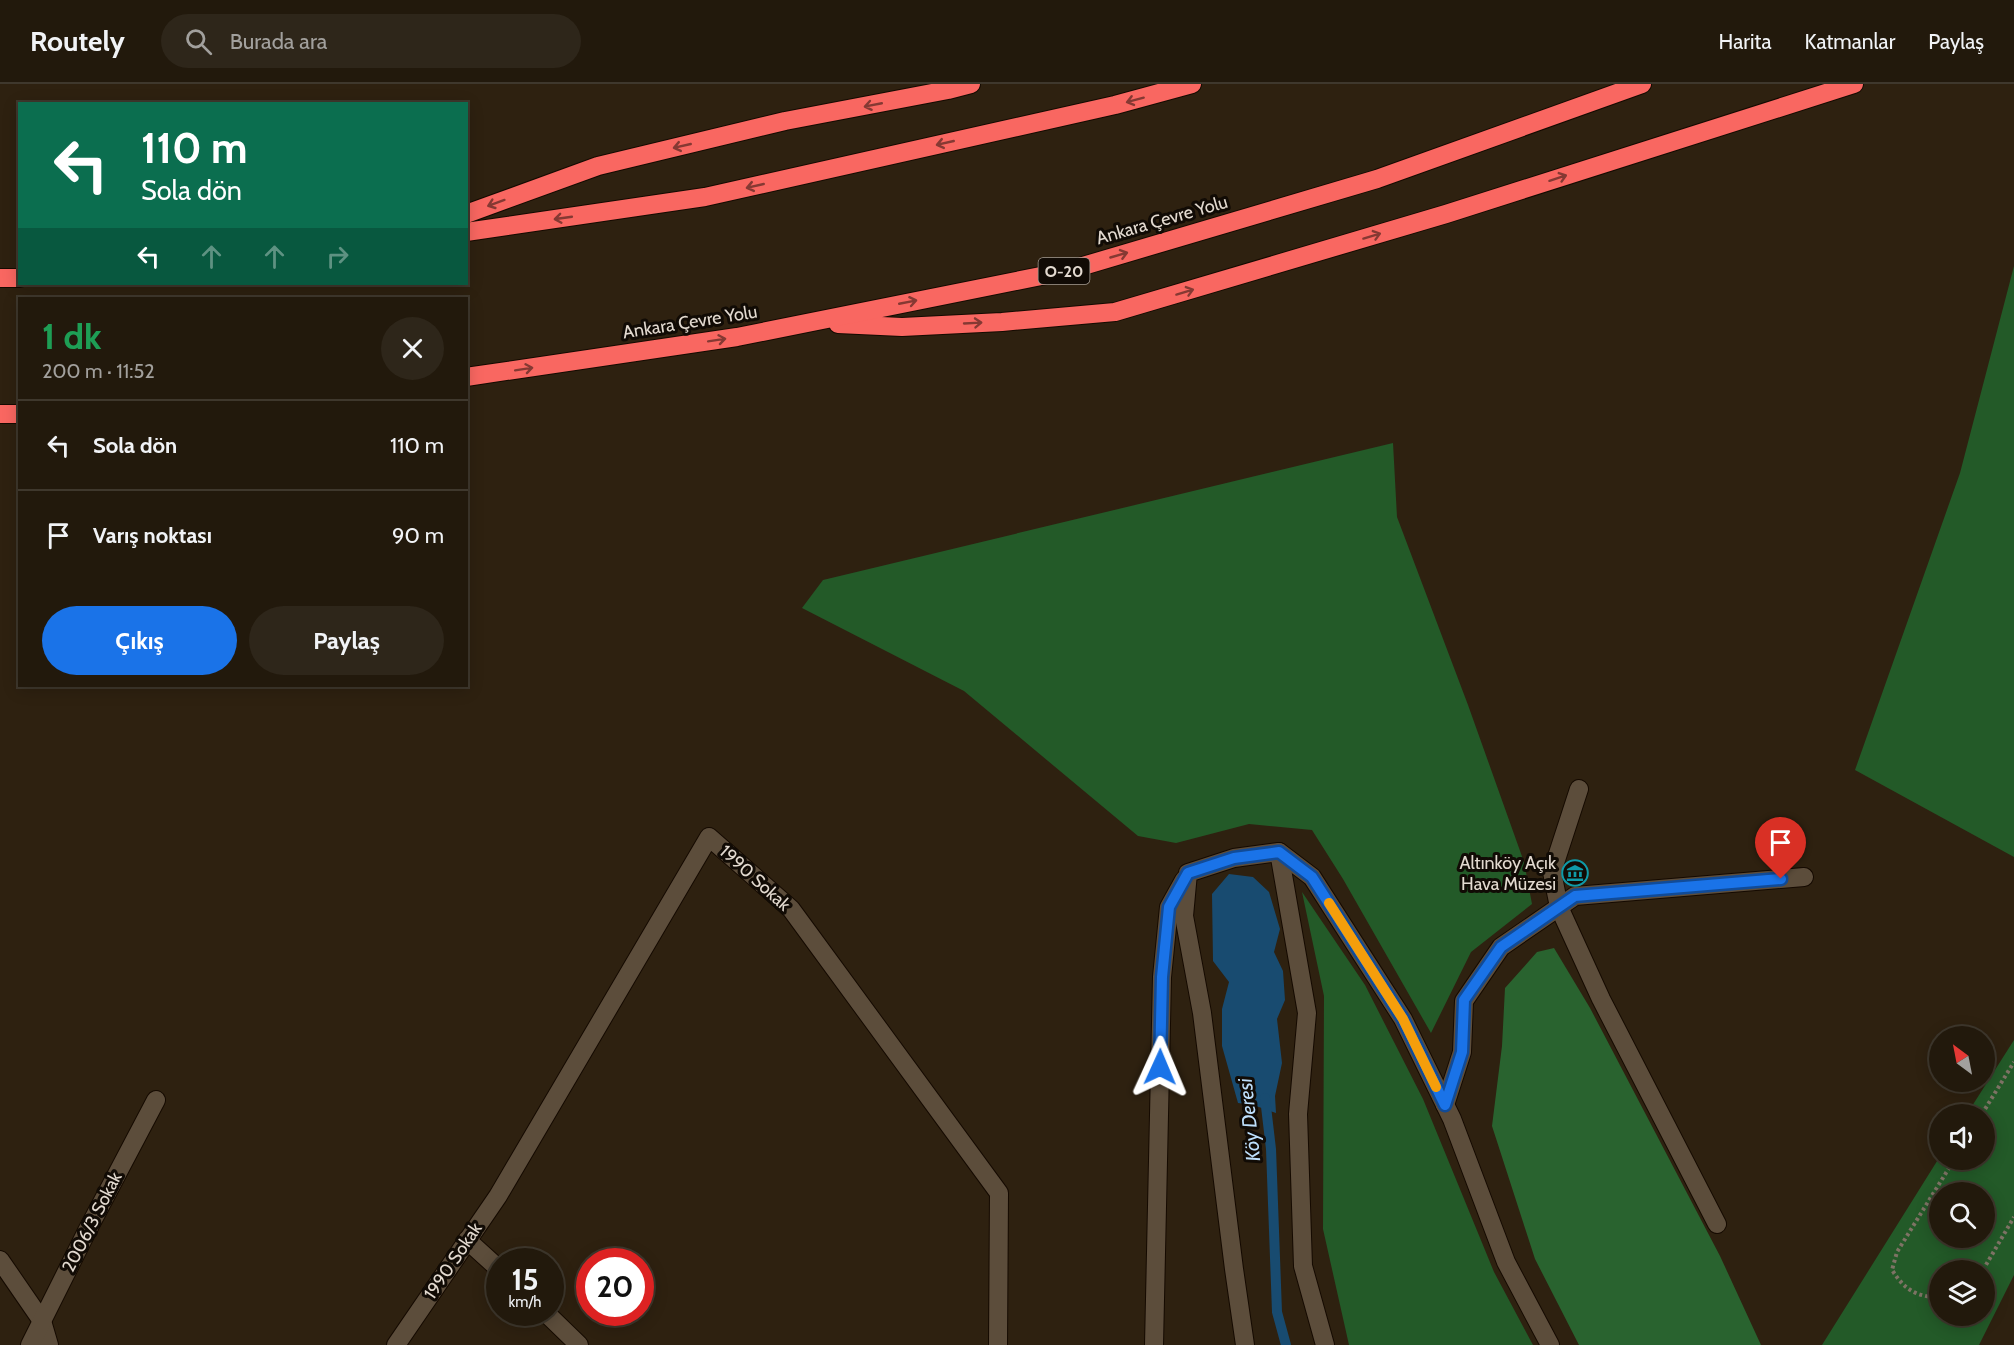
<!DOCTYPE html>
<html lang="tr">
<head>
<meta charset="utf-8">
<style>
	body { margin:0; font-family:Cabin,sans-serif; background:#2e261a; color:#f1f3f6; height:100vh; display:flex; flex-direction:column; font-size:22px; white-space:nowrap }
	* { box-sizing:border-box; margin:0 }
	p { font-size:20px; color:#a2a09d }
	.icon { flex:none; width:33px; height:33px; fill:none; stroke:currentColor; stroke-width:2; stroke-linecap:round; stroke-linejoin:round }
	.map { position:relative; flex:1; overflow:hidden }
	.sheet { position:absolute; left:18px; top:213px; width:450px; height:390px; display:flex; flex-direction:column; background:#22190c; border-radius:0px; box-shadow:0 3px 15px #0003,0 0 0 2px #3f382d }
	.sheet>* { flex:none }
	.top-card { position:absolute; left:18px; top:18px; width:450px; height:183px; border-radius:0px; box-shadow:0 3px 15px #0003,0 0 0 2px #3f382d; background:#0b6e4f; color:#fff; overflow:hidden }
	.needle { width:39px; rotate:328deg }
	.tools { position:absolute; left:1929px; top:942px; display:grid; gap:12px }
	.tools a { display:grid; place-items:center; width:66px; height:66px; border-radius:50%; background:#22190c; box-shadow:0 3px 15px #0003,0 0 0 2px #3f382d; font-size:30px }
	.speed { position:absolute; left:486px; top:1164px; display:flex; gap:12px; font-size:30px; font-weight:700; text-align:center }
	.speed>* { display:grid; place-content:center; width:78px; height:78px; border-radius:50%; background:#22190c; box-shadow:0 3px 15px #0003,0 0 0 2px #3f382d; line-height:1 }
	.speed small { font-size:15px; font-weight:400 }
	.speed .limit { border:9px solid #d22; background:#fff; color:#111 }
	.pin { position:absolute; display:grid; place-items:center; width:51px; height:51px; color:#fff; margin:-62px -26px; border-radius:50% 50% 50% 0; rotate:-45deg; box-shadow:0 0 6px #0007 }
	.pin .icon { rotate:45deg }
	.me { position:absolute; width:66px; margin:-33px; rotate:1deg; stroke-linejoin:round; filter:drop-shadow(0 0 4px #0008) }
	.turn { display:flex; align-items:center; gap:21px; height:126px; padding:0 24px; font-size:27px }
	.turn .icon { width:78px; height:78px; stroke-width:2.5 }
	.turn b { display:block; font-size:42px; line-height:51px }
	.lanes { display:flex; align-items:center; height:57px; padding:0 24px; background:#0003; justify-content:center; gap:30px; direction:ltr }
	.lanes .off { opacity:.35 }
	.round { display:grid; place-items:center; flex:none; width:63px; height:63px; border-radius:32px; background:#2e261a }
	.headline { display:flex; align-items:center; justify-content:space-between; height:102px; padding:0 24px }
	h1 { font-size:36px; font-weight:700; line-height:45px; color:#1e9e55 }
	.button { display:flex; gap:12px; margin-top:auto; padding:12px 24px }
	.button a { flex:1; height:69px; border-radius:36px; background:#1a73e8; color:#fff; font-size:24px; font-weight:700; line-height:69px; text-align:center }
	.button a+a { background:#2e261a; color:#f1f3f6 }
	ul { padding:0; list-style:none }
	li { display:flex; align-items:center; gap:18px; height:90px; padding:0 24px; border-top:2px solid #3f382d }
	li div { flex:1 }
	li b { display:block; font-size:22px }
	li em { font-style:normal }
	header { display:flex; align-items:center; gap:36px; box-sizing:border-box; height:84px; padding:0 30px; background:#22190c; border-bottom:2px solid #3f382d }
	header strong { font-size:28px }
	nav { display:flex; gap:33px; margin-inline-start:auto; font-size:21px }
	.search { width:420px; height:54px; background:#2e261a; display:flex; align-items:center; gap:15px; box-sizing:border-box; padding:0 21px; border-radius:33px; color:#a2a09d; font-size:22px }
	.map>svg:first-child { display:block }
	.green { fill:#235a28; fill-rule:evenodd }
	.forest { fill:#29632f }
	.water { fill:#184b70 }
	.lines { fill:none; stroke-linecap:round; stroke-linejoin:round }
	.stream { stroke:#184b70; stroke-width:10 }
	.minor-casing { stroke:#150a00; stroke-width:20 }
	.highway-casing { stroke:#150a00; stroke-width:20 }
	.path { stroke:#7e7365; stroke-width:4; stroke-dasharray:3 3; stroke-linecap:butt }
	.minor { stroke:#5c4d3b; stroke-width:18 }
	.highway { stroke:#f96761; stroke-width:18 }
	.oneway { stroke:#853933 }
	.route-casing { stroke:#114b97; stroke-width:15 }
	.route { stroke:#1a73e8; stroke-width:10 }
	.slow { stroke:#f59e0b; stroke-width:10 }
	.labels { text-anchor:middle; dominant-baseline:central; stroke-width:6; stroke-linejoin:round; paint-order:stroke }
	.shield { fill:#110b05; stroke:#a49c93; stroke-width:1.5 }
	.shield-label { font-size:16px; font-weight:bold; fill:#e3dad0 }
	.street-label { font-size:18px; fill:#e3dad0; stroke:#110b05 }
	.poi-label { font-size:18px; fill:#e3dad0; stroke:#110b05; text-anchor:end }
	.water-label { font-size:20px; font-style:italic; fill:#bedffb; stroke:#110b05 }
</style>
</head>
<body>
<header>
<strong>Routely</strong>
<div class="search"><svg class="icon" aria-label="search" viewBox="0 0 24 24"><circle cx="10" cy="10" r="6"/><path d="M15 15l6 6"/></svg>Burada ara</div>
<nav><a>Harita</a><a>Katmanlar</a><a>Paylaş</a></nav>
</header>
<div class="map">
<svg width="2014" height="1261" viewBox="0 0 2014 1261">
	<rect width="100%" height="100%" fill="#2e2110"/>
	<g class="green">
		<path d="M2014,182V773L1855,686L1960,389Z"/>
		<path d="M1393,359L1397,433L1468,621L1524,778L1532,820L1471,868L1431,949L1343,795L1312,746L1249,740L1176,759L1138,752L964,607L802,524L823,496Z"/>
		<path d="M1302,808L1365,901L1423,1015L1494,1188L1533,1261H1349L1323,1145L1324,912Z"/>
		<path d="M2014,956V1191L1979,1261H1822L1939,1074L1984,1076V1030H1967ZM1940,1108H1984V1154H1940ZM1940,1186H1984V1232H1940Z"/>
	</g>
	<path class="forest" d="M1554,864L1590,924L1720,1172L1761,1261H1579L1535,1175L1492,1042L1502,962L1505,904L1537,868Z"/>
	<path class="water" d="M1229,790L1253,793L1269,808L1280,845L1274,868L1283,887L1285,916L1277,935L1282,979L1275,1012L1276,1029L1253,1021L1238,1019L1222,962V925L1229,898L1213,877L1212,810Z"/>
	<g class="lines">
		<path class="stream" d="M1265,1014L1271,1065L1277,1228L1286,1261"/>
		<g class="minor-casing">
			<g id="minor">
				<path d="M1579,705L1552,788L1559,823L1601,915L1717,1140"/>
				<path d="M1279,768L1307,929L1298,1030L1303,1182L1325,1261"/>
				<path d="M1445,1021L1462,968L1464,917L1501,863L1575,812L1804,793"/>
				<path d="M467,1156L500,1186"/>
				<path d="M0,1176L42,1237L49,1261"/>
				<path d="M545,1228L579,1261"/>
				<path d="M30,1261L87,1147L156,1016"/>
				<path d="M396,1261L498,1112L709,753L791,825L999,1109L998,1261"/>
				<path d="M1154,1261L1162,893L1169,823L1184,796"/>
				<path d="M1245,1261L1234,1185L1202,929L1184,832L1188,789L1234,774L1279,768L1312,793L1403,935L1452,1035L1506,1178L1550,1261"/>
			</g>
		</g>
		<g class="highway-casing">
			<g id="highway">
				<path d="M466,130L598,82L785,37L948,6L971,0"/>
				<path d="M466,148L705,113L1115,21L1192,0"/>
				<path d="M0,194H20"/>
				<path d="M838,240L902,243L1002,238L1115,228L1446,130L1854,0"/>
				<path d="M466,293L737,253L1066,187L1377,95L1642,0"/>
				<path d="M0,330H20"/>
			</g>
		</g>
		<g class="path">
			<path d="M1982,1030L2014,978"/>
			<path d="M1983,1186L2014,1133"/>
			<path d="M1940,1214C1915,1212 1905,1206 1892,1186L1897,1168L1954,1076"/>
		</g>
		<use href="#minor" class="minor"/>
		<use href="#highway" class="highway"/>
	</g>
	<defs><path id="oneway-shaft" d="M-6 0H5M1.5-3L5.5 0L1.5 3" fill="none" stroke-width="1.6" stroke-linecap="round" stroke-linejoin="round" transform="scale(1.5)"/></defs>
	<g class="oneway">
		<use href="#oneway-shaft" transform="translate(1135 16) rotate(165)"/>
		<use href="#oneway-shaft" transform="translate(873 21) rotate(169)"/>
		<use href="#oneway-shaft" transform="translate(945 59) rotate(167)"/>
		<use href="#oneway-shaft" transform="translate(682 62) rotate(167)"/>
		<use href="#oneway-shaft" transform="translate(1558 94) rotate(-18)"/>
		<use href="#oneway-shaft" transform="translate(755 102) rotate(167)"/>
		<use href="#oneway-shaft" transform="translate(496 119) rotate(160)"/>
		<use href="#oneway-shaft" transform="translate(563 134) rotate(172)"/>
		<use href="#oneway-shaft" transform="translate(1372 152) rotate(-17)"/>
		<use href="#oneway-shaft" transform="translate(1119 171) rotate(-16)"/>
		<use href="#oneway-shaft" transform="translate(1185 208) rotate(-17)"/>
		<use href="#oneway-shaft" transform="translate(908 218) rotate(-11)"/>
		<use href="#oneway-shaft" transform="translate(973 239) rotate(-3)"/>
		<use href="#oneway-shaft" transform="translate(717 256) rotate(-9)"/>
		<use href="#oneway-shaft" transform="translate(524 285) rotate(-9)"/>
	</g>
	<g class="lines">
		<g class="route-casing">
			<path id="route" d="M1160,983L1162,893L1169,823L1188,789L1234,774L1279,768L1312,793L1403,935L1445,1021L1462,968L1464,916L1501,863L1575,812L1781,795"/>
		</g>
		<use href="#route" class="route"/>
		<path class="slow" d="M1329,819L1403,935L1436,1003"/>
	</g>
	<defs>
		<g id="museum-ring" transform="scale(1.35)"><circle r="9.5" fill="#110b05" stroke="#0f9aa8" stroke-width="1.5"/><path d="M0-6L6-3V-2H-6V-3ZM-5-1h2V3h-2ZM-1-1h2V3h-2ZM3-1h2V3H3ZM-6 4H6V6H-6Z" fill="#0f9aa8"/></g>
	</defs>
	<g fill-rule="evenodd">
		<use href="#museum-ring" x="1575" y="789"/>
	</g>
	<g class="labels">
		<rect class="shield" x="1038.5" y="174" width="51" height="26" rx="4.5"/>
		<g class="shield-label">
			<text x="1064" y="187">O-20</text>
		</g>
		<g class="street-label">
			<text transform="translate(1162 136) rotate(-16)">Ankara Çevre Yolu</text>
			<text transform="translate(690 238) rotate(-9)">Ankara Çevre Yolu</text>
			<text transform="translate(755 794) rotate(42)">1990 Sokak</text>
			<text transform="translate(92 1138) rotate(-63)">2006/3 Sokak</text>
			<text transform="translate(453 1177) rotate(-56)">1990 Sokak</text>
		</g>
		<g class="poi-label">
			<text x="1556" y="779">Altınköy Açık<tspan x="1556" dy="21">Hava Müzesi</tspan></text>
		</g>
		<g class="water-label">
			<text transform="translate(1249 1036) rotate(-96)">Köy Deresi</text>
		</g>
	</g>
</svg>
<div class="tools">
<a><svg class="needle" viewBox="-14 -14 28 28"><path d="M0-13l5 13h-10z" fill="#e53935"/><path d="M0 13l5-13h-10z" fill="#a2a09d"/></svg></a>
<a><svg class="icon" aria-label="sound" viewBox="0 0 24 24"><path d="M4 9h4l5-4v14l-5-4H4zM17 9q2 3 0 6"/></svg></a>
<a><svg class="icon" aria-label="search" viewBox="0 0 24 24"><circle cx="10" cy="10" r="6"/><path d="M15 15l6 6"/></svg></a>
<a><svg class="icon" aria-label="layers" viewBox="0 0 24 24"><path d="M12 4l9 5-9 5-9-5zM3 14l9 5 9-5"/></svg></a>
</div>
<div class="speed"><div>15<small>km/h</small></div><div class="limit">20</div></div>
<div class="pin" style="left:1781px;top:795px;background:#d93025"><svg class="icon" aria-label="arrive" viewBox="0 0 24 24"><path d="M6 21V4h12l-3 4 3 4H6"/></svg></div>
<svg class="me" style="left:1160px;top:983px" viewBox="-20 -20 40 40"><path d="M0-17L14 15 0 8-14 15z" fill="#1a73e8" stroke="#fff" stroke-width="4"/></svg>
<div class="top-card">
<div class="turn"><svg class="icon" aria-label="left" viewBox="0 0 24 24"><path d="M17 20v-9H6M10 6l-5 5 5 5"/></svg><div><b>110 m</b>Sola dön</div></div>
<div class="lanes"><svg class="icon" aria-label="left" viewBox="0 0 24 24"><path d="M17 20v-9H6M10 6l-5 5 5 5"/></svg><svg class="icon off" aria-label="ahead" viewBox="0 0 24 24"><path d="M12 20V5M6 11l6-6 6 6"/></svg><svg class="icon off" aria-label="ahead" viewBox="0 0 24 24"><path d="M12 20V5M6 11l6-6 6 6"/></svg><svg class="icon off" aria-label="right" viewBox="0 0 24 24"><path d="M7 20v-9h11M14 6l5 5-5 5"/></svg></div>
</div>
<section class="sheet">
<div class="headline"><div><h1>1 dk</h1><p>200 m · 11:52</p></div><a class="round"><svg class="icon" aria-label="close" viewBox="0 0 24 24"><path d="M6 6l12 12M18 6L6 18"/></svg></a></div>
<ul>
<li><svg class="icon" aria-label="left" viewBox="0 0 24 24"><path d="M17 20v-9H6M10 6l-5 5 5 5"/></svg><div><b>Sola dön</b></div><em>110 m</em></li>
<li><svg class="icon" aria-label="arrive" viewBox="0 0 24 24"><path d="M6 21V4h12l-3 4 3 4H6"/></svg><div><b>Varış noktası</b></div><em>90 m</em></li>
</ul>
<div class="button"><a>Çıkış</a><a>Paylaş</a></div>
</section>
</div>
</body>
</html>
